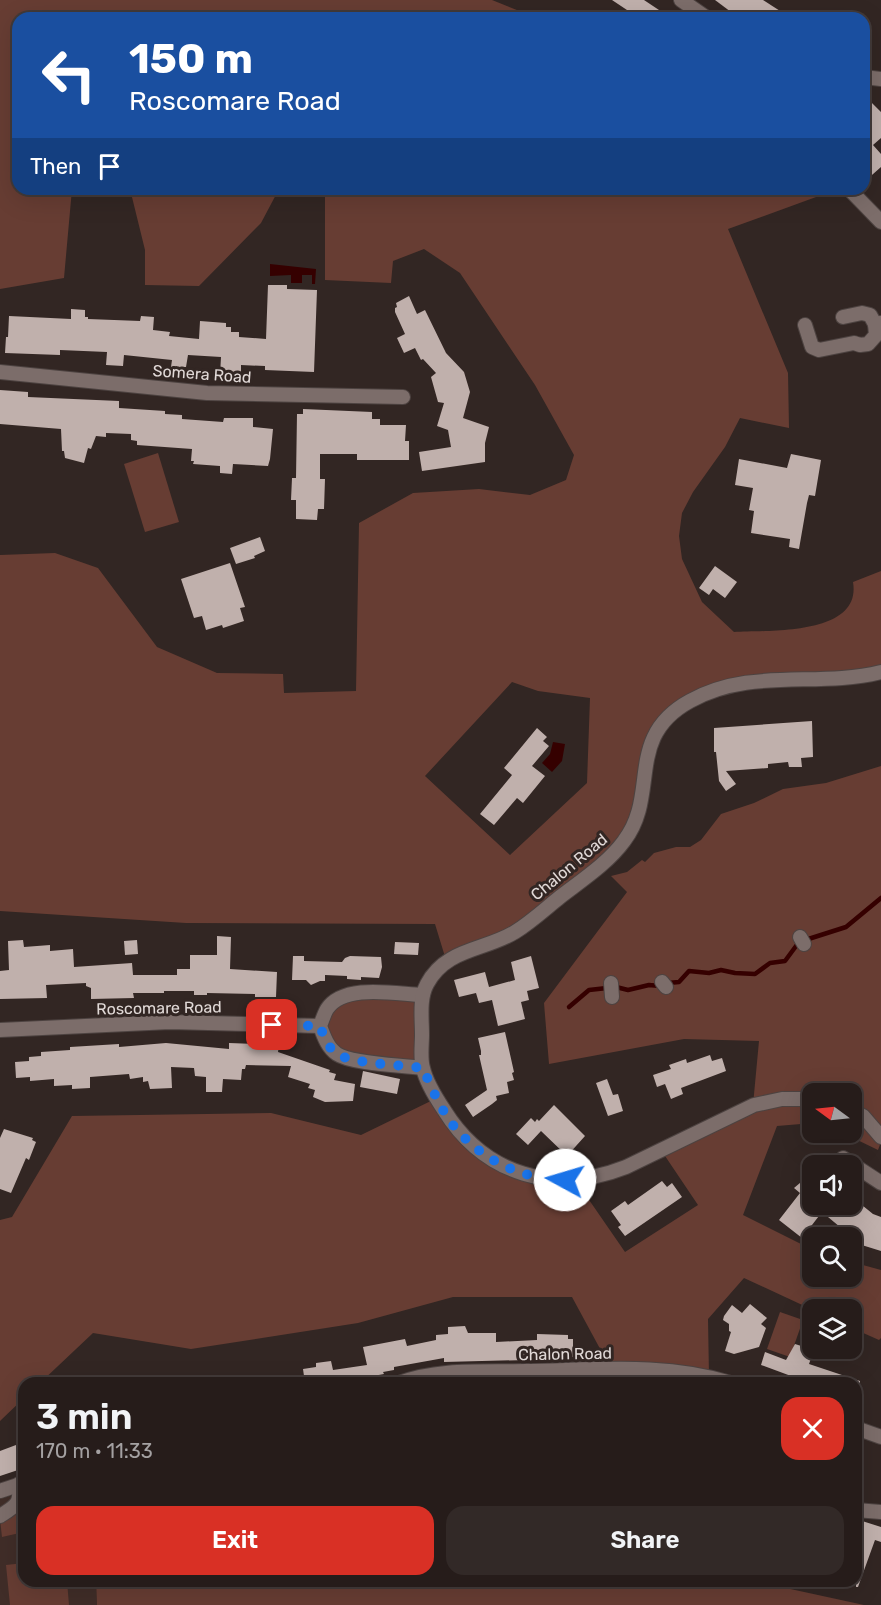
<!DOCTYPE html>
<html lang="en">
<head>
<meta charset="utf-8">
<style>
	body { margin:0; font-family:Rubik,sans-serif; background:#322927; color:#f1f3f6; height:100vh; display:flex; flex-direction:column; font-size:22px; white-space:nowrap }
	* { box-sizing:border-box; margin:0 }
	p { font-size:20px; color:#a4a1a2 }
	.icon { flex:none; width:33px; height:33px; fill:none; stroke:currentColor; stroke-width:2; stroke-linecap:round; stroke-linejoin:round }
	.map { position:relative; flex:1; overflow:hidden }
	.details { position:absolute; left:18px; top:1377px; width:844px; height:210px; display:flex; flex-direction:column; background:#261c1a; border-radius:18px; box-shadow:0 6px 24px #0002,0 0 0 2px #423a39 }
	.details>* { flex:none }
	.guide { position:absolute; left:12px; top:12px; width:858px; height:183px; border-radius:18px; box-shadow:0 6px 24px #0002,0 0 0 2px #423a39; background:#1a4fa0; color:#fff; overflow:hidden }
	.needle { width:39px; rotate:285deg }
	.tools { position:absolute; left:802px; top:1083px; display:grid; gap:12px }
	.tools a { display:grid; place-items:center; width:60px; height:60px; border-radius:12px; background:#261c1a; box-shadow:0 6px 24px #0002,0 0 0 2px #423a39; font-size:30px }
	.pin { position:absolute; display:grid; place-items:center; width:51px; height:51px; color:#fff; margin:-26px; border-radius:12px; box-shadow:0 3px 9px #0006 }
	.me { position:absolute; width:66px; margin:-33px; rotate:276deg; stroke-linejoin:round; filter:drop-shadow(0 0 4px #0008) }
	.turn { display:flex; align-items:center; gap:21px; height:126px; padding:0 18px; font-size:27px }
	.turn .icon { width:78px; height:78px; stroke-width:2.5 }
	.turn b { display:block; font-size:42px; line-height:51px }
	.then { display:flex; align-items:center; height:57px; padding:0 18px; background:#0003; gap:12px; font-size:22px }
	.round { display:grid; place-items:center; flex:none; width:63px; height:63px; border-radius:18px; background:#322927 }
	.overview { display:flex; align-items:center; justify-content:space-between; height:102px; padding:0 18px }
	h1 { font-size:36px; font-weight:600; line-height:45px }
	.action { display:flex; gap:12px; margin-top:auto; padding:12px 18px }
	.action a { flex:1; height:69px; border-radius:18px; background:#d93025; color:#fff; font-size:24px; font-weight:600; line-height:69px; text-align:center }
	.action a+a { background:#322927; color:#f1f3f6 }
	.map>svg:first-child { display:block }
	.built { fill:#402d28 }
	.green { fill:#673d33; fill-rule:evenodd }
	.water { fill:#350000 }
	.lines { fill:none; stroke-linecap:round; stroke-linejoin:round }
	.stream { stroke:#350000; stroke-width:4.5 }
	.building { fill:#c0b0ac }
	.minor-casing { stroke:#4d4341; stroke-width:16 }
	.minor { stroke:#7c6d6a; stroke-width:14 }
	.route { stroke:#1a73e8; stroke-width:10; stroke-dasharray:0 18 }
	.labels { text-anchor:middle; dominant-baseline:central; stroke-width:6; stroke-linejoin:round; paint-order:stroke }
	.street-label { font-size:16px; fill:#e1d9d7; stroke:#322623 }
</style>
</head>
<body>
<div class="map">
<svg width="881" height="1605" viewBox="0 0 881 1605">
	<rect width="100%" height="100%" fill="#322623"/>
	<path class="built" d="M24,1483V1581H96L97,1605H0V1491Z"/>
	<g class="green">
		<path d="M0,0H492L537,18H18V189H72L64,278L0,289Z"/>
		<path d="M130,189H279L261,223L199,286L145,285V250Z"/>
		<path d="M325,189H838L728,229L788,373L789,428L740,418L725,447L693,492L682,513L679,536L682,559L702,602L734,632C768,630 862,636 853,582L881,571V672L736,684L663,721L632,829L531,920L446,960L435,924L186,923L0,911V555L55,553L98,568L157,647L217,673L283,674L284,693L356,691L359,523L413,493L479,489L530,495L566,480L574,455L535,385L460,273L424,249L393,261L391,283L325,280ZM512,682L538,691L590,698L587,783L510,855L425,776Z"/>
		<path d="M158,453L179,522L145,532L124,464Z"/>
		<path d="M881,766V1142L878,1150L843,1133L852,1132V1094H813V1123L777,1126L743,1215L813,1250V1276H852V1262L881,1270V1338L879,1340L852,1328V1310H813L744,1278L708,1319L709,1376L611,1369L572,1297H453L358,1323L191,1349L93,1333L40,1383H24V1398L0,1421V1220L12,1217L72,1116L271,1113L361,1135L437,1098L496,1162L576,1181L625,1252L698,1205L661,1150L753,1105L759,1041L684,1039L549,1064L544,1003L627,892L611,876L627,872L642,860L645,862L654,853L676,847H690L701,840L721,814L754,803L783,789L826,783Z"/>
		<path d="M422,995V1068L338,1055L320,1026L342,996Z"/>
		<path d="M780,1312L803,1320L790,1357L767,1349Z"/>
		<path d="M24,1513V1532L2,1537L0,1519Z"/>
		<path d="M24,1563V1581H67L69,1605H10L6,1565Z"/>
		<path d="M96,1581H762L772,1585L864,1605H97Z"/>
	</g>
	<g class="water">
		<path d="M270,264L316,269L315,284H312V275H302V283H291V275L270,276Z"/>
		<path d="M553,742L565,744L562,761L552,772L542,763L550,754Z"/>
	</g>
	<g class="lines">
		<g class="stream">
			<path d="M668,983L679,982L689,971L709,973L721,970L735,973L755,974L770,963L785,961L799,942L846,927L881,898"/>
			<path d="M569,1007L589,990L616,987L628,990L649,985L660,986"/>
		</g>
	</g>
	<g class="building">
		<path d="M612,0H644L671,18H631L633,14Z"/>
		<path d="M715,0H763L791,18H739Z"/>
		<path d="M870,101L881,112V138L873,145L881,154V167L864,182V107Z"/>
		<path d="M268,285H287V289L317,290L314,372L265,370V366L241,365V376L220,375L221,357L188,355L186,367H171L172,360L124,355L123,366L106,365L107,352L60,350V355L5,353L6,337H8L9,316L71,319V309L85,310V317H88V319L140,321L141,316L154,317L153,330L170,332L169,336L199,339L200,321L226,323V327H231V332H239V337L266,339Z"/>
		<path d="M409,296L417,314L425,310L446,353L464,372L470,392L463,418L489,427L485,443V462L422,471L419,452L451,447L448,430L437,426L444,403L438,402L431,377L436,373L423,359L421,360L415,348L404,353L397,338L405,334L395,312V308L397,307L396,303Z"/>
		<path d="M0,390L28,392V397L119,401V408L165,411V414L182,415V419L223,422L224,418H253V427L273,429L270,459L268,466L233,464L232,474L220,473V466L193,464L194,461H191L192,449L137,445V441L131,440V434L106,433V437L96,436L91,449L88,448L84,463L65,458L64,451H62L61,429L0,424Z"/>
		<path d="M303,409L372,412V419H380V425H406L405,441H409V460H357V454H320V479H325L324,509H318L317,520L296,519V500H291L292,478H296L297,414H303Z"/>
		<path d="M791,454L821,460L815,496L809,495L807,503L799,549L789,547L790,539L751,533L754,511L749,510L753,488L735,485L739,459L787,468Z"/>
		<path d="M260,537L265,551L254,556L255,558L236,564L230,548Z"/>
		<path d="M230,563L245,607L240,608L244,621L223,628L222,625L206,630L202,616L194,618L181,579Z"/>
		<path d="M715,566L737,582L725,598L713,589L709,595L699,588Z"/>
		<path d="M812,721L813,757L801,758L802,767H789L788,762L768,764V768L726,771L736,784L726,791L719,781L716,752H714V728Z"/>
		<path d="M537,728L547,737L543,741L549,746L532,766L545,776L523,803L517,798L494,825L480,814L512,775L504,768Z"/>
		<path d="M217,936L231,937L230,969L277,972L276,997H255V994L207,993V995H194V991H164V993H133L134,998L91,999V988L86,986V983L46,985L47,998L0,999V971L9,970L8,941L23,940L24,947L50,945V951L73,949L74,967L132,963L133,975H177V969H190V955H217Z"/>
		<path d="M137,940L138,954L125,955L124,941Z"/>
		<path d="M395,942L419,943L418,955L394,954Z"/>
		<path d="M293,956H304V961L342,962L345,958L350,956L381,957L382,967L379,978L361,977V980L347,979V976L325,975V981H320L311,985L306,980H292Z"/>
		<path d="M531,956L539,988L527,991L529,1000L521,1002L525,1019L498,1026L492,1000L479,1003L476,993L459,997L454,980L485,972L489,987L515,980L511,962Z"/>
		<path d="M505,1032L514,1072L512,1073L514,1080L507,1082L509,1093L496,1096L497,1100L492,1104L473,1117L465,1105L487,1090L479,1055H481V1051L478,1038Z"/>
		<path d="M166,1043L229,1049V1043L279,1045L278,1052L330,1070L329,1072L336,1074L334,1080L355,1084L353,1101L325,1102L313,1097L315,1090L308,1088L310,1084L288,1077L291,1066L246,1065L245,1069H242L241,1080L223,1079L222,1092H206V1077L195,1076L194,1068L171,1067L172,1088L150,1089L148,1081L143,1082V1077L130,1079L129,1074L90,1077V1088L72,1089V1085L54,1086V1079L30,1081V1077L16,1078L15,1062L29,1061V1057L41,1056V1052L70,1050V1047L119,1044V1047Z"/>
		<path d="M710,1055L712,1061L722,1058L726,1071L681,1088L683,1094L671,1099L665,1084L657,1087L653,1075L671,1069L669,1065L686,1059L687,1063Z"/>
		<path d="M363,1071L400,1079L397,1094L360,1087Z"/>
		<path d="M607,1079L613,1095L618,1094L623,1111L608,1116L596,1083Z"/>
		<path d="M554,1105L585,1136L567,1156L541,1131L528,1145L516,1134L531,1118L535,1122L537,1119L539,1121Z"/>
		<path d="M4,1129L33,1138L32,1140L36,1142L29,1160L26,1158L11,1193L0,1189V1138Z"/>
		<path d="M813,1172V1204H852V1197L873,1214L881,1217V1251L852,1242V1238H847L838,1229L840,1227L822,1212L802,1238L779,1220L800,1193L794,1188Z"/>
		<path d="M662,1181L667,1187L672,1183L682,1197L625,1236L618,1227L621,1225L611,1211L625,1201L628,1205Z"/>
		<path d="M750,1304L767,1318L761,1324L766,1328L759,1347L734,1354L725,1351L731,1332L729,1331V1324L723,1320L724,1316L732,1305L742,1313Z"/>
		<path d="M465,1326L468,1333H496V1342L537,1340V1334L568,1335V1339H573V1357L565,1358V1359L444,1362V1358L394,1367V1370L383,1372L384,1374L357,1379L358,1383H305L303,1369L316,1367V1363L331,1361L333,1370L367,1365L363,1347L405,1339L407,1346L436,1340V1335L448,1334V1327Z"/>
		<path d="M795,1344L814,1350L809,1364L860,1381V1383H789L791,1376L761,1365L765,1352L786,1360Z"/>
		<path d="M24,1442V1468L0,1476V1451Z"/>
		<path d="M859,1520L881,1527V1542L875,1540L858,1587H856V1527Z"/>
	</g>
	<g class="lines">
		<g class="minor-casing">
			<g id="minor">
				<path d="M681,0L707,18"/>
				<path d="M864,77L881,79"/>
				<path d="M849,189L881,222"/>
				<path d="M843,317L862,313L870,315L875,324"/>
				<path d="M805,325L812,347L819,350L854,343L860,345L868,344L876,335L875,324L881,323"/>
				<path d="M0,372L207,393L403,397"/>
				<path d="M800,937L804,944"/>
				<path d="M662,982L666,987"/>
				<path d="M611,983L612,997"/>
				<path d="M422,995C396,994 344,983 327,1009C324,1014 322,1021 320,1026C324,1037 328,1048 337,1054C352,1064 403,1065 422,1068"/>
				<path d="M0,1030L170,1022L320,1026"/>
				<path d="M813,1099H782L754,1105L626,1167C555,1195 485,1176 444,1110C436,1098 426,1082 423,1068C420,1058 422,1045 422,1035C422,1018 419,999 427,984C446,948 484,951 515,932C531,922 545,909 560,897C582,880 608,863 624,841C660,794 624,737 690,701C751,667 817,688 881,672"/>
				<path d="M852,1111L863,1116L881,1137"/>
				<path d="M843,1158L881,1183"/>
				<path d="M399,1383C439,1368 484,1372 526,1371C594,1370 665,1362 731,1383"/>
				<path d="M856,1428L881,1437"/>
				<path d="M0,1491L24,1483"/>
				<path d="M856,1510L881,1512"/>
				<path d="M0,1516C16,1506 21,1504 19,1484"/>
			</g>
		</g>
		<use href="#minor" class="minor"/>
	</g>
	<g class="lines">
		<path class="route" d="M272,1025L320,1026C324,1037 328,1048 337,1054C352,1064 403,1065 423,1068C431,1087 440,1108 453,1125C480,1159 522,1180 565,1180"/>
	</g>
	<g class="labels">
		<g class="street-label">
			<text transform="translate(202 374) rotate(4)">Somera Road</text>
			<text transform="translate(569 867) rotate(-40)">Chalon Road</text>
			<text transform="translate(159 1008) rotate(-1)">Roscomare Road</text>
			<text transform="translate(565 1354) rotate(-1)">Chalon Road</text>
		</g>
	</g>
</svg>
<div class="tools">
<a><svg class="needle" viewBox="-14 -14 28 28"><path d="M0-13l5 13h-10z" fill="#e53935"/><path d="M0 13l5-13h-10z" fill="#a4a1a2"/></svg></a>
<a><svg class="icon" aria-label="sound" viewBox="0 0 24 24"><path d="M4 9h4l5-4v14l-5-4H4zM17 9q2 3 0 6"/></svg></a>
<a><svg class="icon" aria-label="search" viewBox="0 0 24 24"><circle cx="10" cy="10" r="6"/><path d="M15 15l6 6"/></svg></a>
<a><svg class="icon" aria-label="layers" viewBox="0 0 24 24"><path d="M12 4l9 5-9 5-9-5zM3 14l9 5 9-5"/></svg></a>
</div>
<div class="pin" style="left:272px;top:1025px;background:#d93025"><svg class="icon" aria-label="arrive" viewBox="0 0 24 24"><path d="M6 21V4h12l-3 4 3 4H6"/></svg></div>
<svg class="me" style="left:565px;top:1180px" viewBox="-20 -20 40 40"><circle r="19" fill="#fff"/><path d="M0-13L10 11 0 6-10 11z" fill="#1a73e8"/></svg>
<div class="guide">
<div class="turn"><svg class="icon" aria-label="left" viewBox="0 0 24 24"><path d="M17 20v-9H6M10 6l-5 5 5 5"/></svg><div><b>150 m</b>Roscomare Road</div></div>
<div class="then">Then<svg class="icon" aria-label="arrive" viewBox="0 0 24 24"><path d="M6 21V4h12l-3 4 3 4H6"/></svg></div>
</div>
<section class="details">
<div class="overview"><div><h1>3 min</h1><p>170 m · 11:33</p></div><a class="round" style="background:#d93025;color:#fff"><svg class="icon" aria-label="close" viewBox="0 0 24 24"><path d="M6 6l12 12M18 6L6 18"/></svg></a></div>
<div class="action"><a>Exit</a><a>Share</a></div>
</section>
</div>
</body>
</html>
